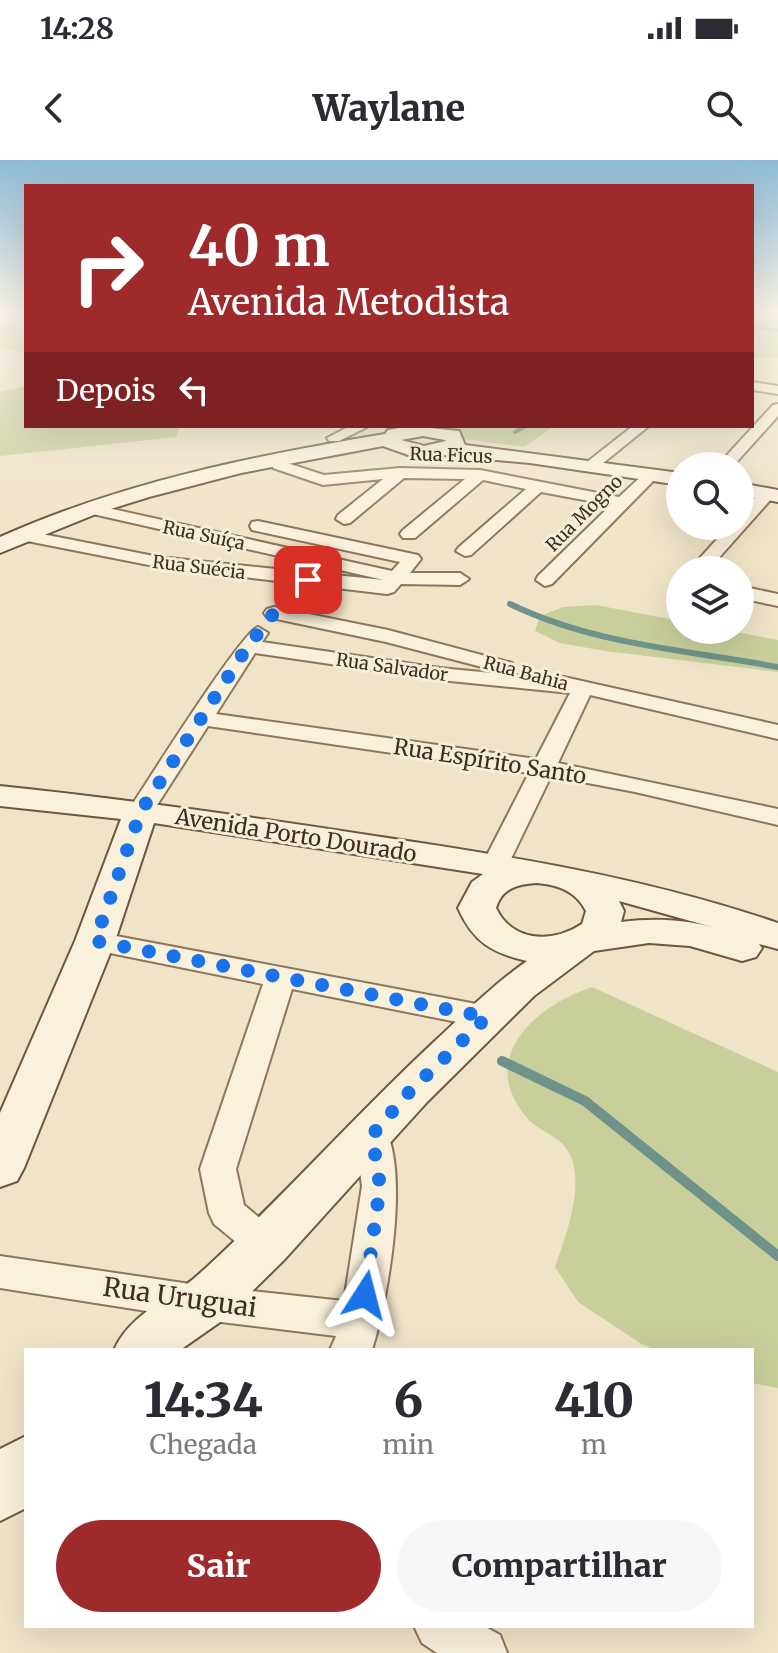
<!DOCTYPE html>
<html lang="pt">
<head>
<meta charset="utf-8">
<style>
	body { margin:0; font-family:Merriweather,serif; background:#f7f7f7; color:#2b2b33; height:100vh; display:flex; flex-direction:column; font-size:30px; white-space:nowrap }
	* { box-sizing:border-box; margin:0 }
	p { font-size:26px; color:#7c7c81 }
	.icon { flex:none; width:44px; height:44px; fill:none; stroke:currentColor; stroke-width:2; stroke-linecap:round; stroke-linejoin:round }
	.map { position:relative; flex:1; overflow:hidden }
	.sheet { position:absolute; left:24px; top:1188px; width:730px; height:280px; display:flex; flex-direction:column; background:#fff; border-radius:0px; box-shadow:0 8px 32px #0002 }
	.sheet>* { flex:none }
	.banner { position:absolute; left:24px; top:24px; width:730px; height:244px; border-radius:0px; box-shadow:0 8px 32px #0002; background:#9e2a2b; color:#fff; overflow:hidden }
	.controls { position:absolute; left:666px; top:292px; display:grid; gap:16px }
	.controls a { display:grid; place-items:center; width:88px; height:88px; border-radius:50%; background:#fff; box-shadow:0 8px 32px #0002; font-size:40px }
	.pin { position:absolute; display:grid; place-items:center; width:68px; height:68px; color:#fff; margin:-34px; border-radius:16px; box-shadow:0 4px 12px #0006 }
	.me { position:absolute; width:88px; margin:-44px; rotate:9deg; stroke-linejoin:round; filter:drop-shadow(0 0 6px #0008) }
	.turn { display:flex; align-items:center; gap:28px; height:168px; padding:0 32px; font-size:36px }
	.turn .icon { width:104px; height:104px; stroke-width:2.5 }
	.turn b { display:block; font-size:56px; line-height:68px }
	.then { display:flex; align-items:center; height:76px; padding:0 32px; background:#0003; gap:16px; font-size:30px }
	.eta { display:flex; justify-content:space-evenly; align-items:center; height:136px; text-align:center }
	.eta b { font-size:48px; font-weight:800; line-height:56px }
	.primary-button { display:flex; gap:16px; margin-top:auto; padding:16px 32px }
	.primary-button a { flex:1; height:92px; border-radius:48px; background:#9e2a2b; color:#fff; font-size:32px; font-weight:800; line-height:92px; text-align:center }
	.primary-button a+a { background:#f7f7f7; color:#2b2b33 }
	.status { display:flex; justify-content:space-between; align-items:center; height:56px; padding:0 40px; background:#fff; direction:ltr }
	.status svg { height:22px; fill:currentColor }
	header { display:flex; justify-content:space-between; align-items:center; height:104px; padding:0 32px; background:#fff; font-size:36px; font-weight:800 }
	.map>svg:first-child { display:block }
	.green { fill:#c9cf9b }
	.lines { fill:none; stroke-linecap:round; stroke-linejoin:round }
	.stream-far3 { stroke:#6f938a; stroke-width:3 }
	.stream-far2 { stroke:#6f938a; stroke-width:4 }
	.stream-far1 { stroke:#6f938a; stroke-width:6 }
	.stream { stroke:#6f938a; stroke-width:10 }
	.street-casing { stroke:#8d765c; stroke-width:4 }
	.secondary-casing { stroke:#6f573f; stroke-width:4 }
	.street { fill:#faf1dc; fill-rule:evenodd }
	.secondary { fill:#faf1dc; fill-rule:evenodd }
	.route { stroke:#1a73e8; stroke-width:14; stroke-dasharray:0 25.2 }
	.labels { text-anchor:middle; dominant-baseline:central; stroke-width:6; stroke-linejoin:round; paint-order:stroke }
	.far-street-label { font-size:18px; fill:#3d2e20; stroke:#f7eed8 }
	.street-label { font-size:22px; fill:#3d2e20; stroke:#f7eed8 }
	.near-street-label { font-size:26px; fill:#3d2e20; stroke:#f7eed8 }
</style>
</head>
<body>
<div class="status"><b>14:28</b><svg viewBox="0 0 49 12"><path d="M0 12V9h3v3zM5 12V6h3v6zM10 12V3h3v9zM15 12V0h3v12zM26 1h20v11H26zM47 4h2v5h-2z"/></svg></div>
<header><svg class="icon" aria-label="back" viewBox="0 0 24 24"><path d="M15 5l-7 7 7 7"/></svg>Waylane<svg class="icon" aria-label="search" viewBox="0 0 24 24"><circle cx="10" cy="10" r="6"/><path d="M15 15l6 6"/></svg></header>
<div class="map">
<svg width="778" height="1493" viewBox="0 0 778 1493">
	<rect width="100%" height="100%" fill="#f0e4c8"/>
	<g class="green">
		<rect x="752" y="152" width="26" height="46"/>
		<path d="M26,159V193L0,188V163Z"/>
		<path d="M26,226V266H180L176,277L0,296V232Z"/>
		<path d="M445,266H554L524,287L463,279Z"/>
		<path d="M596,445L680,461V470H725L778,480V512L605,491L560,483L535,471L540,456L563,447Z"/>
		<path d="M592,827L778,912V1228L752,1223V1190H658L643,1185L578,1142L555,1107C566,1076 588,1018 566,988C557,975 537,970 527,958C476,898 535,846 592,827Z"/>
	</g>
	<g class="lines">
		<path class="stream-far3" d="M752,168L778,170"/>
		<path class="stream-far2" d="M515,272L526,266"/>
		<path class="stream-far1" d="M510,444C595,485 686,490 778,507"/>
		<path class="stream" d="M502,901L585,941L778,1096"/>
		<g class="street-casing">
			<g id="street">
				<path d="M752,222L778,226V234L752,230Z"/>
				<path d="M778,244V256L733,306H717L773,245Z"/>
				<path d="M350,266H369L339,281H329L327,278Z"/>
				<path d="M633,266H649L597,308H587V302Z"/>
				<path d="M278,300L324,315L400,308L480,310L619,337L647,311H657L660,314L552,424L545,426L536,420L538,416L611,345L541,332L471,395L465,396L456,391L459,387L526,329L483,320L415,378H403L400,374L403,370L465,319L404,318L350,363L344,364L336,359L338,355L383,319L323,325L273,308V302Z"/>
				<path d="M767,329L773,331V337L708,410H689L729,366H740V354L761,331Z"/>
				<path d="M90,344L392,411L400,402L252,370L250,366L252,362L258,361L418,395L421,399L410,413H460L469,419L460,425L401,424L394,432L387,434L159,407L22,380L13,375L22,370L159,397L384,420L84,352V346Z"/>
				<path d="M740,426L778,434V446L740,438Z"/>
				<path d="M274,447L388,470L512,503L515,507L505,513L386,482L267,457L264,453L267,449Z"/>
				<path d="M258,467L268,473L262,482L440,508L556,519L564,517L778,565V579L590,535L558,603L778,649V665L635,632L551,616L508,705L504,711H486L482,705L529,613L208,566L150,656H132L128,651C146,624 242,471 258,467ZM255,493L440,520L570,533L536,599L216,554Z"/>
				<path d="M95,772L487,846L498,849L503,857L498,865L487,868L292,829L236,1009L244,1045L279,1074L285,1085L279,1096L266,1101L253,1096L214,1064L209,1053L200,1009L263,824L85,788L80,781L85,774Z"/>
				<path d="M372,962L384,966C410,1013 388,1139 372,1190H330L336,1176L204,1160L0,1128V1096L204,1126L344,1141L362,1026L355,975L360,966Z"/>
				<path d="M414,1466H484L500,1475L507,1493H437L422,1483Z"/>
			</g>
		</g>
		<g class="secondary-casing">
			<g id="secondary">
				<path d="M411,266L459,271L465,285L680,313V325L530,303L444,295L414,297L383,286L241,313L149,337L101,352L0,393V377C123,322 253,296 385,274L388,270ZM423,276L445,280L446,281L424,286L401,280Z"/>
				<path d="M740,323L778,330V342L740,335Z"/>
				<path d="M0,626C123,639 246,656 368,675C509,696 643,717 778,763V789L759,784L762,788L756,797L742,801L690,786L649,783L594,791L534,836L427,942L284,1100L223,1160L180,1190H114C131,1152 169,1141 198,1115C281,1040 354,956 436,880C465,853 494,824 527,801C492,793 473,782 458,748L472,722L483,714L154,663L115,781L24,1008L17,1021L0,1027V953L75,781L121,659L0,646ZM537,723C558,725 576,731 586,751L582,764C553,783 513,783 496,748C502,728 518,724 537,723ZM619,741L712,767C682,759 653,758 621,762L624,751Z"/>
				<path d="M26,1276V1348L0,1361V1289Z"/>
			</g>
		</g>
		<use href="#street" class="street"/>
		<use href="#secondary" class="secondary"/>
	</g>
	<linearGradient id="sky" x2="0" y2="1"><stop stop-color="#8fbad6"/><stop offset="0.42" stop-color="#f8f3e6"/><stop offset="1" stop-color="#f8f3e6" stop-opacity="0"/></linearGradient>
	<rect width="778" height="361" fill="url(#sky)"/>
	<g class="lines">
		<path class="route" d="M308,420L274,453L248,486L141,651L95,781L487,857L411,930L372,975L380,1026L365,1135"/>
	</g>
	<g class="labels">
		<g class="far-street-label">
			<text transform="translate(451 295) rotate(2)">Rua Ficus</text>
			<text transform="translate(584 353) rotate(-45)">Rua Mogno</text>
			<text transform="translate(204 375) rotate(12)">Rua Suíça</text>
			<text transform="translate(199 407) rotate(7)">Rua Suécia</text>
			<text transform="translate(392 507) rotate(8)">Rua Salvador</text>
			<text transform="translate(526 513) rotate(15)">Rua Bahia</text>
		</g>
		<g class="street-label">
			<text transform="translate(490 601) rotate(9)">Rua Espírito Santo</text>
			<text transform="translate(296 675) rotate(9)">Avenida Porto Dourado</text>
		</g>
		<g class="near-street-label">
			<text transform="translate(180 1137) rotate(8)">Rua Uruguai</text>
		</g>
	</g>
</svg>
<div class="controls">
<a><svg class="icon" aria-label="search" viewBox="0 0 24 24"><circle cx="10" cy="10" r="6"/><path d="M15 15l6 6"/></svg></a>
<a><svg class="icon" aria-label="layers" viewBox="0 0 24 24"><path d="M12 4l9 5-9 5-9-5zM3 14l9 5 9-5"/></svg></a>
</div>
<div class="pin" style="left:308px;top:420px;background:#d93025"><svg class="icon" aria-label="arrive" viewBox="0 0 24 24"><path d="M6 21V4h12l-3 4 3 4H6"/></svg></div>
<svg class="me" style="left:365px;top:1135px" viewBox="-20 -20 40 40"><path d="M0-17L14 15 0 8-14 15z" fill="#1a73e8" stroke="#fff" stroke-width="4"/></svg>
<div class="banner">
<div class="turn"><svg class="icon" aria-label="right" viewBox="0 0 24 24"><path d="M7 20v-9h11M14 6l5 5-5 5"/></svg><div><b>40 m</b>Avenida Metodista</div></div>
<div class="then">Depois<svg class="icon" aria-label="left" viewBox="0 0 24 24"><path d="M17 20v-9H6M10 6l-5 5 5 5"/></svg></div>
</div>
<section class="sheet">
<div class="eta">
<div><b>14:34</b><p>Chegada</p></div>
<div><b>6</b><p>min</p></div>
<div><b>410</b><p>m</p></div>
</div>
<div class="primary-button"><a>Sair</a><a>Compartilhar</a></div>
</section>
</div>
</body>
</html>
